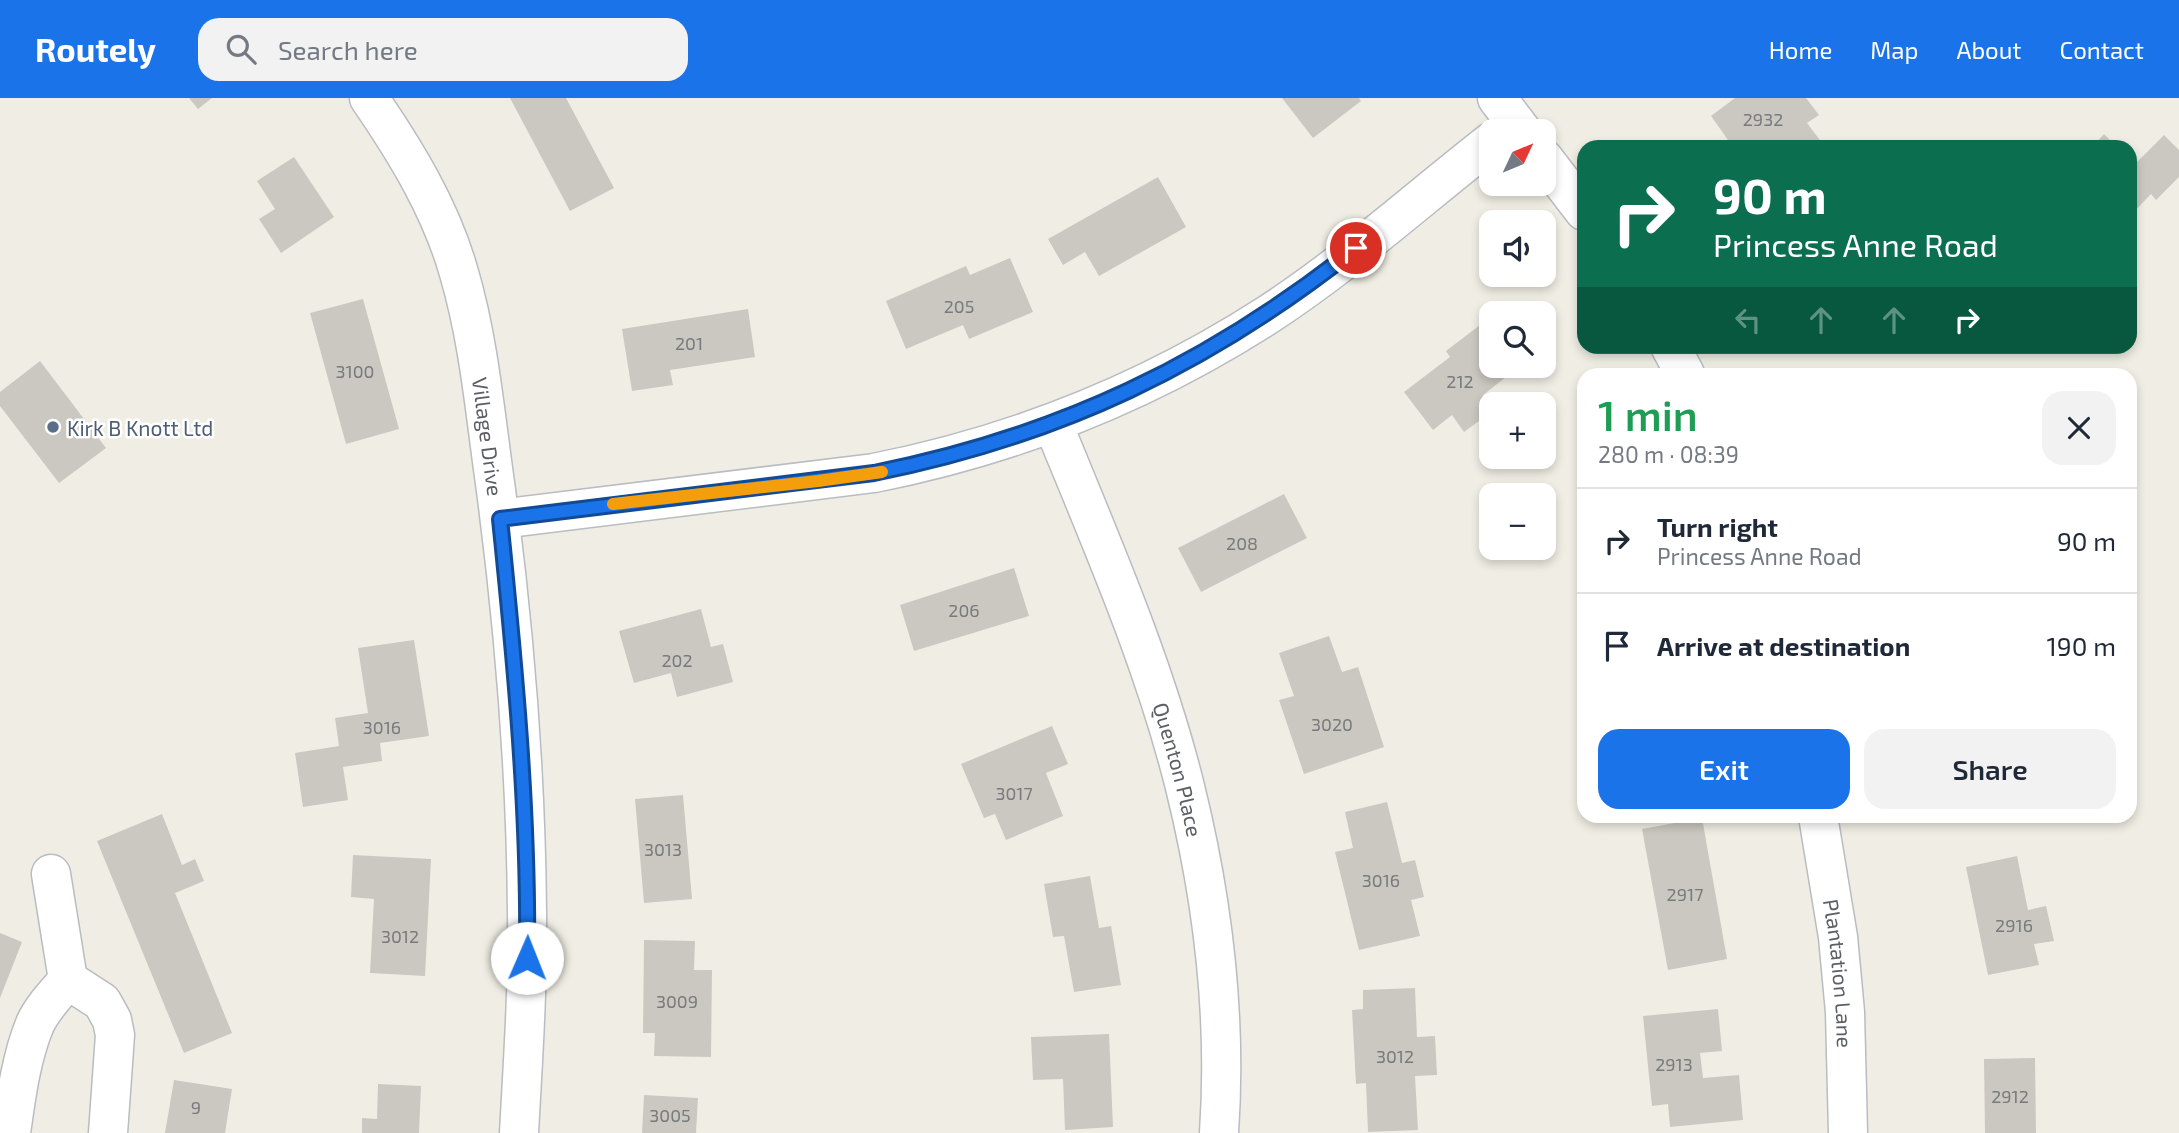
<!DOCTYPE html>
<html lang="en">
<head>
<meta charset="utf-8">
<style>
	body { margin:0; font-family:"Exo 2",sans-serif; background:#f2f2f3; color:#1f2937; height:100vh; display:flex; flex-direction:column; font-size:26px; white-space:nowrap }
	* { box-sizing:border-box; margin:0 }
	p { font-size:23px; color:#747a83 }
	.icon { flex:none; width:38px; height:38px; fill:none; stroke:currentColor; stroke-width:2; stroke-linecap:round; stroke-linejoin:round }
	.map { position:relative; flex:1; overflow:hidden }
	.side { position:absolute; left:1577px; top:270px; width:560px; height:455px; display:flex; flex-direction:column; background:#fff; border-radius:21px; box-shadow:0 4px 10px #0003 }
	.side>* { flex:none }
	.hud { position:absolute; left:1577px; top:42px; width:560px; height:214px; border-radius:21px; box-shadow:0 4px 10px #0003; background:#0b6e4f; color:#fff; overflow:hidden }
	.needle { width:46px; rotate:46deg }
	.controls { position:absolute; left:1479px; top:21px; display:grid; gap:14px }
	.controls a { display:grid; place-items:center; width:77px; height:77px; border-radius:14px; background:#fff; box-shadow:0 4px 10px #0003; font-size:35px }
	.pin { position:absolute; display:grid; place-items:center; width:60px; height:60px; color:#fff; margin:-30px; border:4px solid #fff; border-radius:50%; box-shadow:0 2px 7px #0007 }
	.me { position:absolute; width:77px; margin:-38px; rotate:1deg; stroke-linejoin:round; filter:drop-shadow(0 0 5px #0008) }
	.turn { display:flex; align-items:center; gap:24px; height:147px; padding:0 21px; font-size:32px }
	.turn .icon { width:91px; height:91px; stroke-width:2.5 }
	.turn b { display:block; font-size:49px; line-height:60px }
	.lanes { display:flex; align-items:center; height:66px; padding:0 21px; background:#0003; justify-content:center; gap:35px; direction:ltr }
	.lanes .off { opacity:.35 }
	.round { display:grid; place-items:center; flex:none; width:74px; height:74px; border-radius:21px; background:#f2f2f3 }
	.summary { display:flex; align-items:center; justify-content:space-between; height:119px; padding:0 21px }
	h1 { font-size:42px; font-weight:600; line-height:52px; color:#1e9e55 }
	.cta { display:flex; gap:14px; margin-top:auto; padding:14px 21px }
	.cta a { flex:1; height:80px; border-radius:21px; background:#1a73e8; color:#fff; font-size:28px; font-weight:600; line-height:80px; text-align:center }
	.cta a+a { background:#f2f2f3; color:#1f2937 }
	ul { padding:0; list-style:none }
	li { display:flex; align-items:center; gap:21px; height:105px; padding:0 21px; border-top:2px solid #e0e1e3 }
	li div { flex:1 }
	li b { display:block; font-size:26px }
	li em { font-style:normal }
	header { display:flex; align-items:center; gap:42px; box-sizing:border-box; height:98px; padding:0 35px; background:#1a73e8; color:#fff }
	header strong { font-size:33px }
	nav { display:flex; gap:38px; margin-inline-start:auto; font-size:24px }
	.search { width:490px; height:63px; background:#f2f2f3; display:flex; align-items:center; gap:18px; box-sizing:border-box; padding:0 24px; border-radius:21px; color:#747a83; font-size:26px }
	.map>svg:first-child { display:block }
	.building { fill:#cbc8c1 }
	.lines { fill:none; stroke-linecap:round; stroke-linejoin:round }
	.minor-casing { stroke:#b9bcc1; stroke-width:41 }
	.minor { stroke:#fff; stroke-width:38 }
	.route-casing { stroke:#114b97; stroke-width:18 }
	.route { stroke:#1a73e8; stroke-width:12 }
	.slow { stroke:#f59e0b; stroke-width:12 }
	.service-dot { fill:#5c6f8a; stroke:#fff; stroke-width:2.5 }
	.labels { text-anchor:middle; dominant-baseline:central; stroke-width:5; stroke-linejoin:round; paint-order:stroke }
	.number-label { font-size:18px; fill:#787a7d }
	.service-label { font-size:21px; fill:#4e5e75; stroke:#fff; text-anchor:start }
	.street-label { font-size:21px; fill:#5c6066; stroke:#fff }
</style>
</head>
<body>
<header>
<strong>Routely</strong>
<div class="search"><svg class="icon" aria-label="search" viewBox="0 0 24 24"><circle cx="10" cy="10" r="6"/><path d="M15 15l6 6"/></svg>Search here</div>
<nav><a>Home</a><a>Map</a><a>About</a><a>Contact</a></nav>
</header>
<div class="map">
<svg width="2179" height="1035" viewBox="0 0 2179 1035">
	<rect width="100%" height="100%" fill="#f0eee4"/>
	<g class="building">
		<path d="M189,0H212L198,11Z"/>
		<path d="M510,0H566L614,90L570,113Z"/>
		<path d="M1282,0H1359L1361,3L1313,40Z"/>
		<path d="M1735,0H1806L1819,17L1807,25L1825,49H1733L1711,18Z"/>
		<path d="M2104,36L2117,49H2092Z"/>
		<path d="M2164,37L2179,52V79L2156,102L2151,96L2130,118V61L2135,66Z"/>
		<path d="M294,59L334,119L281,155L259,121L275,111L257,83Z"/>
		<path d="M1158,79L1186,129L1099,178L1085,154L1063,167L1048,141Z"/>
		<path d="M1010,160L1033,214L969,241L963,227L906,251L886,203L966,168L970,177Z"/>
		<path d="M363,201L399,331L346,346L310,215Z"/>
		<path d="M748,211L755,259L670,272L673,287L632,293L622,231Z"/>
		<path d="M1480,227L1491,241V268H1512L1515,272L1483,297L1491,308V314L1464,334L1452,317L1433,332L1404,294L1450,259L1446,253Z"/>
		<path d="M40,263L106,350L59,385L0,308V294Z"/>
		<path d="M1284,396L1307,440L1201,494L1178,450Z"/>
		<path d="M1014,470L1029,518L914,553L900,507Z"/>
		<path d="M701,511L711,549L723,546L733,584L677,599L671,575L634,585L619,533Z"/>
		<path d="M1329,538L1342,574L1358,569L1384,649L1304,676L1279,602L1294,598L1279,555Z"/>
		<path d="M414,542L429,638L380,645L382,663L343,669L348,702L303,709L295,655L339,648L335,620L368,615L358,550Z"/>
		<path d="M1052,628L1068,666L1046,675L1063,718L1006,742L995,716L984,720L961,666Z"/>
		<path d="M683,697L692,801L644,805L635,701Z"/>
		<path d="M1387,704L1402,765L1415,762L1424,799L1411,802L1420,838L1359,852L1335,754L1353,750L1345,714Z"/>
		<path d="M162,716L182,767L195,761L204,783L175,795L232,935L184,955L97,743Z"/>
		<path d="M1702,720L1727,861L1668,872L1642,731Z"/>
		<path d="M353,757L431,761L425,878L370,875L374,801L351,799Z"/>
		<path d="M2017,758L2028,812L2046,808L2054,843L2034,846L2039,867L1988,877L1966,769Z"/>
		<path d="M1090,778L1099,830L1111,828L1121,887L1074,894L1064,838L1053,839L1044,786Z"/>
		<path d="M0,835L22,844L0,900Z"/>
		<path d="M644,842L695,843L694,872H712L711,959L654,958L655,935H643Z"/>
		<path d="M1415,890L1417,939L1435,938L1437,977L1415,978L1418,1032L1368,1034L1366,985L1356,986L1352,912L1363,911V892Z"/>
		<path d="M1718,911L1722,953L1700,955L1703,980L1739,977L1743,1022L1670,1029L1668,1006L1652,1008L1643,918Z"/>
		<path d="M1109,936L1113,1029L1065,1032L1063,981L1033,982L1031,939Z"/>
		<path d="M2035,960L2036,1035H1985L1984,961Z"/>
		<path d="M174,982L232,991L225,1035H165Z"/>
		<path d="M378,986L421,988L419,1035H362V1020L377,1021Z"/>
		<path d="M644,997L698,1000L696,1035H642Z"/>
	</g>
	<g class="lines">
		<g class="minor-casing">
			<g id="minor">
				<path id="s1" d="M369,0C406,54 441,111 459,175C479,243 485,315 495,385C514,527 526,672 527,816C528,889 523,962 519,1035"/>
				<path d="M1497,0L1522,33"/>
				<path d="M1544,61L1584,113"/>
				<path d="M1670,248L1685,276"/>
				<path id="s2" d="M1053,326C1101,444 1154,564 1185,689C1213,802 1227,919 1219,1035"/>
				<path d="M500,421L874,375C1015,347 1148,294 1269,216C1347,165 1418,101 1491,44"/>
				<path id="s3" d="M1818,718L1838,839L1845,914L1848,1035"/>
				<path d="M51,776L68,882L102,904L112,922L115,937L108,1035"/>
				<path d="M11,1035C16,999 21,960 35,926C43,909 56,896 68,882"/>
			</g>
		</g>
		<use href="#minor" class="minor"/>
	</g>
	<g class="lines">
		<g class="route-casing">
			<path id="route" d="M527,860C529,714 515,567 500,421L874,375C1059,338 1208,267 1356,150"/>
		</g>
		<use href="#route" class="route"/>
		<path class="slow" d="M613,406L818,383L882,374"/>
	</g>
	<circle class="service-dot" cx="53" cy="329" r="7"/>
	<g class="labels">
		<g class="number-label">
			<text x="1763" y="21">2932</text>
			<text x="959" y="208">205</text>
			<text x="689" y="245">201</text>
			<text x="355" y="273">3100</text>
			<text x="1460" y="283">212</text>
			<text x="1242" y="445">208</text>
			<text x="964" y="512">206</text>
			<text x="677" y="562">202</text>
			<text x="1332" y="626">3020</text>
			<text x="382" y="629">3016</text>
			<text x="1014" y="695">3017</text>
			<text x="663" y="751">3013</text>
			<text x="1381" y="782">3016</text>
			<text x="1685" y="796">2917</text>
			<text x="2014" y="827">2916</text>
			<text x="400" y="838">3012</text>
			<text x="677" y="903">3009</text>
			<text x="1395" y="958">3012</text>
			<text x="1674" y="966">2913</text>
			<text x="2010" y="998">2912</text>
			<text x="196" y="1009">9</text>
			<text x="670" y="1017">3005</text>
		</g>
		<g class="service-label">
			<text x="67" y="329">Kirk B Knott Ltd</text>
		</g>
		<g class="street-label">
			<text stroke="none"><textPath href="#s1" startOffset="364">Village Drive</textPath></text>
			<text stroke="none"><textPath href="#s2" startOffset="368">Quenton Place</textPath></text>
			<text stroke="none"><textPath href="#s3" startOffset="159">Plantation Lane</textPath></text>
		</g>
	</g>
</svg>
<div class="controls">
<a><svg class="needle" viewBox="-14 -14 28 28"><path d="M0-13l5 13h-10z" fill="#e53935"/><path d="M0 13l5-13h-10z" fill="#747a83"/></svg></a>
<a><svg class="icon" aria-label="sound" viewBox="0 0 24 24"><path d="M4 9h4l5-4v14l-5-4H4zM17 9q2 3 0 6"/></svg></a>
<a><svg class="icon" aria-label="search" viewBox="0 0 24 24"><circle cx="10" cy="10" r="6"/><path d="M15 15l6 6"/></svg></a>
<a>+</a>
<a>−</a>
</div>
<div class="pin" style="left:1356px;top:150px;background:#d93025"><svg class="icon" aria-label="arrive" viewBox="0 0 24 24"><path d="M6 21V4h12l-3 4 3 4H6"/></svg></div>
<svg class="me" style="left:527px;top:860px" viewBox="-20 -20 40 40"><circle r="19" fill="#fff"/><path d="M0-13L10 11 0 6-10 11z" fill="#1a73e8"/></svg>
<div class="hud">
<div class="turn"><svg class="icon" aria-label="right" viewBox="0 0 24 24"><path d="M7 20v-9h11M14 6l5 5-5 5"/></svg><div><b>90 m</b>Princess Anne Road</div></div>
<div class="lanes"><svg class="icon off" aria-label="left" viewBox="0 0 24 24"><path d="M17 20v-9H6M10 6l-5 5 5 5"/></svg><svg class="icon off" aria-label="ahead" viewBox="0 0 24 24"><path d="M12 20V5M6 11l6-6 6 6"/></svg><svg class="icon off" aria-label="ahead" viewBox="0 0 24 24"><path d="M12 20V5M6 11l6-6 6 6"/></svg><svg class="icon" aria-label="right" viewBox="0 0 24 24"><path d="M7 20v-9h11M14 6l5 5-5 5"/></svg></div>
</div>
<section class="side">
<div class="summary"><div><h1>1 min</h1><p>280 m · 08:39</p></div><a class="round"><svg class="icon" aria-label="close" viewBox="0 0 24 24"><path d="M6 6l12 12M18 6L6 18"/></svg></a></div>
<ul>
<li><svg class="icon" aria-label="right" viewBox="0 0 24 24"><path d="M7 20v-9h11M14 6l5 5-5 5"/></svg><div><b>Turn right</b><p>Princess Anne Road</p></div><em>90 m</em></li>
<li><svg class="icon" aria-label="arrive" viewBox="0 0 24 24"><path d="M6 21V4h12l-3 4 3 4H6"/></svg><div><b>Arrive at destination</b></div><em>190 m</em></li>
</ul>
<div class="cta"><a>Exit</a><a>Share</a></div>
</section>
</div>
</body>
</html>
